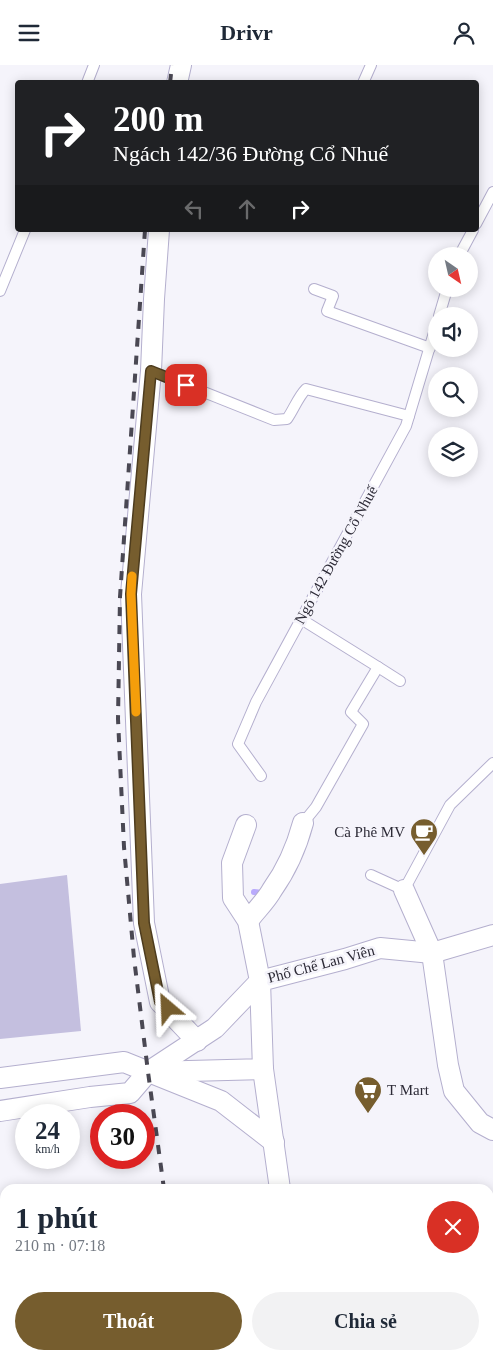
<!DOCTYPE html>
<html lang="vi">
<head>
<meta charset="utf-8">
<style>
	body { margin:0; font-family:Georgia,serif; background:#f2f2f3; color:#1f2937; height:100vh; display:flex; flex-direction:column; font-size:19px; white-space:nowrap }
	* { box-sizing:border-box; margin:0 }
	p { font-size:16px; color:#747a83 }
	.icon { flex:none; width:28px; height:28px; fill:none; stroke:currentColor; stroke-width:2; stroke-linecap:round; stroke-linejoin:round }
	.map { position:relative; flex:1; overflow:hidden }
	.sheet { position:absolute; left:0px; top:1119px; width:494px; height:176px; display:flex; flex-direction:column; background:#fff; border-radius:15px 15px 0 0; box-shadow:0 2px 12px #0003 }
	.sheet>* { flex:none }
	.banner { position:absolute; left:15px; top:15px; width:464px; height:152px; border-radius:5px; box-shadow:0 2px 12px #0003; background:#202124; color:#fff; overflow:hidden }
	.needle { width:32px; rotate:146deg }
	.controls { position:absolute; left:428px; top:182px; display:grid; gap:10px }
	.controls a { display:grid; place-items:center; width:50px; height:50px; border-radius:50%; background:#fff; box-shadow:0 2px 12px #0003; font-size:25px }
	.speed { position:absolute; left:15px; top:1039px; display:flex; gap:10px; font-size:25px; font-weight:700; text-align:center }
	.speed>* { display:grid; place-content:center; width:65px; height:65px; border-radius:50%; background:#fff; box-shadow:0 2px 12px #0003; line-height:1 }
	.speed small { font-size:12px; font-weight:400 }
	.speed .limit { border:8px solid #d22; background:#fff; color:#111 }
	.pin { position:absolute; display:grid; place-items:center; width:42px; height:42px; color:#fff; margin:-21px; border-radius:10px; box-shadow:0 2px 8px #0006 }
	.me { position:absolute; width:55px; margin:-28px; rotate:334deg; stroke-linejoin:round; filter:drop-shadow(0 0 4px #0008) }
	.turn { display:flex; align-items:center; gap:18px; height:105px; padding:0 15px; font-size:22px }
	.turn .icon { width:65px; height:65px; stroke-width:2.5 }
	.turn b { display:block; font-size:35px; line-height:42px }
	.lanes { display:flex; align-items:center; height:48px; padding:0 15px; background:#0003; justify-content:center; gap:25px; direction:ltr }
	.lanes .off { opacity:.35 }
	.round { display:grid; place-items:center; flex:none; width:52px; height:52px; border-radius:26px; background:#f2f2f3 }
	.overview { display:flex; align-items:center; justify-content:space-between; height:85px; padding:0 15px }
	h1 { font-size:30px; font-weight:600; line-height:38px }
	.cta { display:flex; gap:10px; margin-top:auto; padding:10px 15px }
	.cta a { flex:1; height:58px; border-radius:30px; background:#765d2e; color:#fff; font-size:20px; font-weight:600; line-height:58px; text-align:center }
	.cta a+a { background:#f2f2f3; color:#1f2937 }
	header { display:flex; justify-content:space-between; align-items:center; height:65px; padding:0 15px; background:#fff; font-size:22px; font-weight:600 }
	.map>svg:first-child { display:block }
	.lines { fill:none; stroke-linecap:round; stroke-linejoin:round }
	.stream { stroke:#b9aafc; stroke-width:6 }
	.building { fill:#c4bfdf }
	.lane-casing { stroke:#b4afce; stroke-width:12 }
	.street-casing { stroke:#b4afce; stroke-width:22 }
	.secondary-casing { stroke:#b4afce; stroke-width:30 }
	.lane { stroke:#fff; stroke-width:10 }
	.street { stroke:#fff; stroke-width:20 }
	.secondary { stroke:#f2f1fd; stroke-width:28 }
	.rail { stroke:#4a4853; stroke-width:4; stroke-dasharray:9 9; stroke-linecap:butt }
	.route-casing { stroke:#4d3c1e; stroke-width:12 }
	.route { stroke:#765d2e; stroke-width:9 }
	.slow { stroke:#f59e0b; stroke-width:9 }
	.labels { text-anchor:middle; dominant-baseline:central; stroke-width:5; stroke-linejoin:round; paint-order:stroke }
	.street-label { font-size:15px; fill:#2d2b37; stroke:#f5f4fb }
	.poi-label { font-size:15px; fill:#2d2b37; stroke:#f5f4fb; text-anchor:end }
</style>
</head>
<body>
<header><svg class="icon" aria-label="menu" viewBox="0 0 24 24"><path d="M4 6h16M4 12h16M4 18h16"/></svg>Drivr<svg class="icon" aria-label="person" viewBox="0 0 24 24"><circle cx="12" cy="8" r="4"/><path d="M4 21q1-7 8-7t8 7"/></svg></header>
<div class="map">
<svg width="493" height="1294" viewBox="0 0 493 1294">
	<rect width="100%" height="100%" fill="#f5f4fb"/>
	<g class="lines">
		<path class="stream" d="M254,827L263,828L265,825"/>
	</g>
	<path class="building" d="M67,810L81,966L0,974V819Z"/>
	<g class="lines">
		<g class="lane-casing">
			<g id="lane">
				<path d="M87,18L94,0"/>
				<path d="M363,18L371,0"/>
				<path d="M476,159L493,127"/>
				<path d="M459,191L473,165"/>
				<path d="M314,224L333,231L327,246L430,283"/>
				<path d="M0,226L25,165"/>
				<path d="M439,251L447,224"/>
				<path d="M151,306L274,355L287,354C294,344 298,332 306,324L409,351"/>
				<path d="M301,554L378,602L351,647L363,659L316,742L303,758"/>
				<path d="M378,602L400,616"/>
				<path d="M261,711L238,679L256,637L406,361L436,261"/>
				<path d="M371,810L404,825L450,740L493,698"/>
			</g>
		</g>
		<g class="street-casing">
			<g id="street">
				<path d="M177,18L181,0"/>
				<path d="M159,165L154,234L151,306L131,529L144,858L160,937L197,976"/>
				<path d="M404,825L432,888L448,1000L454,1026L480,1058L493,1065"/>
				<path d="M248,856C256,845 266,836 272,825C287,804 296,784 303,758"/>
				<path d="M263,1004L280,1124"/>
				<path d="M150,1007L263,1004L260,916L345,894L380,883L432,888L493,870"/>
				<path d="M0,1013L124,997L221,1036L274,1077"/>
				<path d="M0,1046L90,1032L130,1028L148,1007L215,963L260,916L248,856L233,833L232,798L246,760"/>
				<path d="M489,1278L493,1281"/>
			</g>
		</g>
		<g class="secondary-casing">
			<path id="secondary" d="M310,1290L311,1294"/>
		</g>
		<use href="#lane" class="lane"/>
		<use href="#street" class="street"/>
		<use href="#secondary" class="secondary"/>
		<g class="rail">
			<path d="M170,18L172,0"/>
			<path d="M145,165L120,532L118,654L124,782L134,893L148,1007L164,1124"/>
			<path d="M202,1290L203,1294"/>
		</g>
	</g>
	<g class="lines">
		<g class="route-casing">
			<path id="route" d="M168,943L160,937L144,858L131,529L151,306L186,320"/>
		</g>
		<use href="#route" class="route"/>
		<path class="slow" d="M132,511L131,529L136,647"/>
	</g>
	<defs>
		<g id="cafe-pin" transform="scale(1.4375)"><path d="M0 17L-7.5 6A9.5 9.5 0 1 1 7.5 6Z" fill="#765d2e" stroke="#f5f4fb"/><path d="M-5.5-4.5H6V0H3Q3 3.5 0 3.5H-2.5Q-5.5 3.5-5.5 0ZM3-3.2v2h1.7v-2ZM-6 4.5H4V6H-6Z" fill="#fff"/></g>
		<g id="supermarket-pin" transform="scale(1.4375)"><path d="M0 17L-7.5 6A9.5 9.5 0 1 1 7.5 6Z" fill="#765d2e" stroke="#f5f4fb"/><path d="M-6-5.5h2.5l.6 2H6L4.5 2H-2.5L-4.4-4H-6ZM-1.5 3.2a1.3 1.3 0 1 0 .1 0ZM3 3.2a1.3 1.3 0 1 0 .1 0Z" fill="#fff"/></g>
	</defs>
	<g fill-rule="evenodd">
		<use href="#cafe-pin" x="424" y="767"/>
		<use href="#supermarket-pin" x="368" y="1025"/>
	</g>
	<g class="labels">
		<g class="street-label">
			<text transform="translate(336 490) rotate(-61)">Ngõ 142 Đường Cổ Nhuế</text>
			<text transform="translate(321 899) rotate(-15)">Phố Chế Lan Viên</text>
		</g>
		<g class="poi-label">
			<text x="405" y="767">Cà Phê MV</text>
			<text x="387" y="1025" text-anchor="start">T Mart</text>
		</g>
	</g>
</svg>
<div class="controls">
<a><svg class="needle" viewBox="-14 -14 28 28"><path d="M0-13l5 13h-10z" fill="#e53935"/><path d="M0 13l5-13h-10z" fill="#747a83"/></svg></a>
<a><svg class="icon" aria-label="sound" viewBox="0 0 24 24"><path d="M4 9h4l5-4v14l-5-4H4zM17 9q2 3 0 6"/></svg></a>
<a><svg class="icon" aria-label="search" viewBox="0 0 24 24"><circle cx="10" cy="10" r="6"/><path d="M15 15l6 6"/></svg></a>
<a><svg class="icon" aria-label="layers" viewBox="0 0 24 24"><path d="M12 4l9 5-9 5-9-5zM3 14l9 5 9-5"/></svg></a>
</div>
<div class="speed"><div>24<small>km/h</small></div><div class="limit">30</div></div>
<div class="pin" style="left:186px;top:320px;background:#d93025"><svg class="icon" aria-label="arrive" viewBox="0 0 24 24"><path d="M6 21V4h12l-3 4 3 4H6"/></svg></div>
<svg class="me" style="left:168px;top:943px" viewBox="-20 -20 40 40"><path d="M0-17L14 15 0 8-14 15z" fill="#765d2e" stroke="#fff" stroke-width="4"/></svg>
<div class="banner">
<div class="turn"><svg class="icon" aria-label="right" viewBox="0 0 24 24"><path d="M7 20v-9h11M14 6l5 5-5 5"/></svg><div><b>200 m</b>Ngách 142/36 Đường Cổ Nhuế</div></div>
<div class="lanes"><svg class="icon off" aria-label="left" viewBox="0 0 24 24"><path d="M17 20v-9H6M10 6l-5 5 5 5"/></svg><svg class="icon off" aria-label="ahead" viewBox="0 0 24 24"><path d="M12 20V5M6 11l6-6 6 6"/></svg><svg class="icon" aria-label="right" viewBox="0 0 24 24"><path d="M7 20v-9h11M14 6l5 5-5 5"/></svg></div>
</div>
<section class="sheet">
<div class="overview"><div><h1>1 phút</h1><p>210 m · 07:18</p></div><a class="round" style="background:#d93025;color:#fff"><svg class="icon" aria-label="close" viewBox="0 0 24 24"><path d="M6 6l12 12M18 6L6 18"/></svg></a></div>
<div class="cta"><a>Thoát</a><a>Chia sẻ</a></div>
</section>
</div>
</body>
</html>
